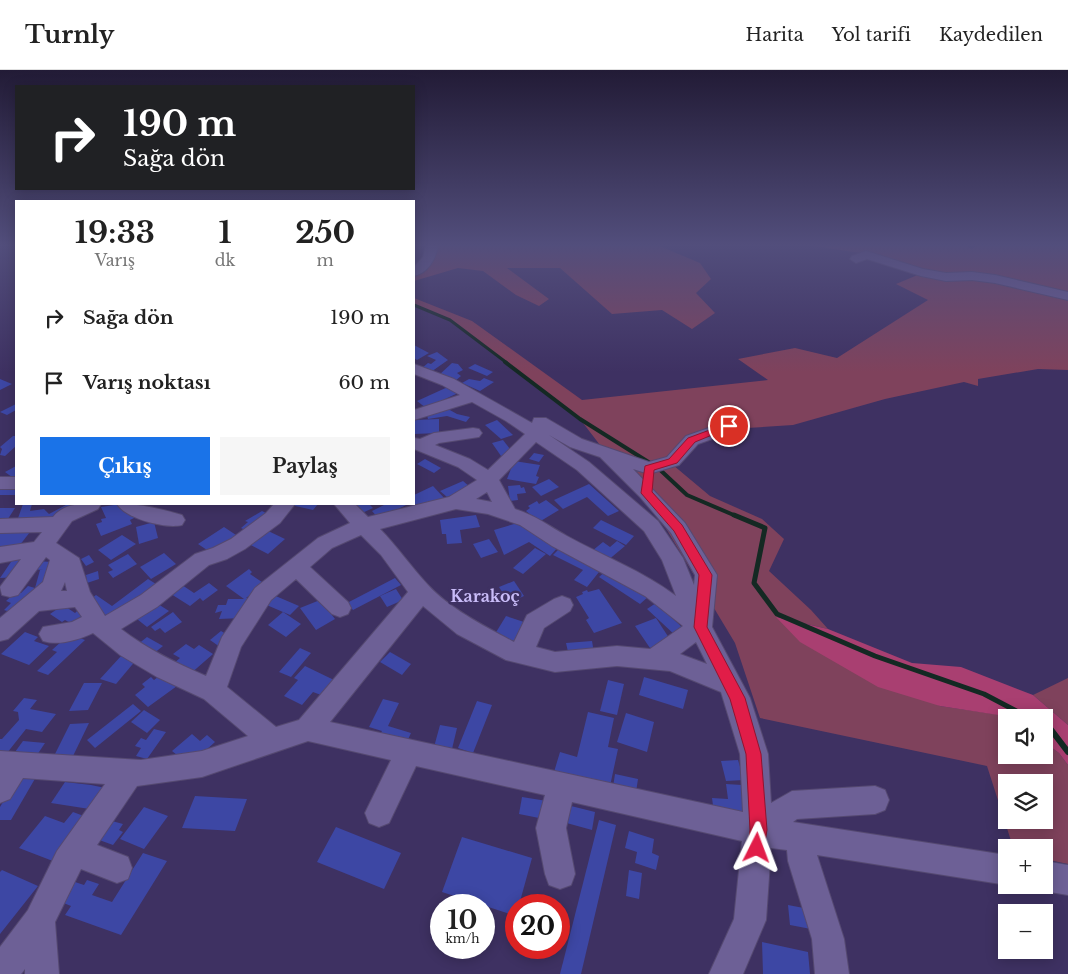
<!DOCTYPE html>
<html lang="tr">
<head>
<meta charset="utf-8">
<style>
	body { margin:0; font-family:"Libre Baskerville",serif; background:#f6f6f6; color:#222; height:100vh; display:flex; flex-direction:column; font-size:19px; white-space:nowrap }
	* { box-sizing:border-box; margin:0 }
	p { font-size:16px; color:#767676 }
	.icon { flex:none; width:28px; height:28px; fill:none; stroke:currentColor; stroke-width:2; stroke-linecap:round; stroke-linejoin:round }
	.map { position:relative; flex:1; overflow:hidden }
	.sheet { position:absolute; left:15px; top:130px; width:400px; height:305px; display:flex; flex-direction:column; background:#fff; border-radius:0px; box-shadow:0 2px 12px #0003 }
	.sheet>* { flex:none }
	.hud { position:absolute; left:15px; top:15px; width:400px; height:105px; border-radius:0px; box-shadow:0 2px 12px #0003; background:#202124; color:#fff; overflow:hidden }
	.fabs { position:absolute; left:998px; top:639px; display:grid; gap:10px }
	.fabs a { display:grid; place-items:center; width:55px; height:55px; border-radius:0px; background:#fff; box-shadow:0 2px 12px #0003; font-size:25px }
	.speed { position:absolute; left:430px; top:824px; display:flex; gap:10px; font-size:25px; font-weight:700; text-align:center }
	.speed>* { display:grid; place-content:center; width:65px; height:65px; border-radius:50%; background:#fff; box-shadow:0 2px 12px #0003; line-height:1 }
	.speed small { font-size:12px; font-weight:400 }
	.speed .limit { border:8px solid #d22; background:#fff; color:#111 }
	.pin { position:absolute; display:grid; place-items:center; width:42px; height:42px; color:#fff; margin:-21px; border:2px solid #fff; border-radius:50%; box-shadow:0 1px 5px #0007 }
	.me { position:absolute; width:55px; margin:-28px; rotate:3deg; stroke-linejoin:round; filter:drop-shadow(0 0 4px #0008) }
	.turn { display:flex; align-items:center; gap:18px; height:105px; padding:0 25px; font-size:22px }
	.turn .icon { width:65px; height:65px; stroke-width:2.5 }
	.turn b { display:block; font-size:35px; line-height:42px }
	.eta { display:flex; justify-content:space-evenly; align-items:center; height:85px; text-align:center }
	.eta b { font-size:30px; font-weight:700; line-height:35px }
	.action { display:flex; gap:10px; margin-top:auto; padding:10px 25px }
	.action a { flex:1; height:58px; border-radius:0px; background:#1a73e8; color:#fff; font-size:20px; font-weight:700; line-height:58px; text-align:center }
	.action a+a { background:#f6f6f6; color:#222 }
	ul { padding:0; list-style:none }
	li { display:flex; align-items:center; gap:15px; height:65px; padding:0 25px }
	li div { flex:1 }
	li b { display:block; font-size:19px }
	li em { font-style:normal }
	header { display:flex; align-items:center; gap:30px; box-sizing:border-box; height:70px; padding:0 25px; background:#fff; border-bottom:1px solid #e0e0e0 }
	header strong { font-size:24px }
	nav { display:flex; gap:28px; margin-inline-start:auto; font-size:18px }
	.map>svg:first-child { display:block }
	.green { fill:#7f425c; fill-rule:evenodd }
	.forest { fill:#a93f71 }
	.lines { fill:none; stroke-linecap:round; stroke-linejoin:round }
	.stream-far3 { stroke:#142923; stroke-width:3 }
	.stream-far2 { stroke:#142923; stroke-width:4 }
	.stream-far1 { stroke:#142923; stroke-width:5 }
	.stream { stroke:#142923; stroke-width:6 }
	.building { fill:#3d47a4 }
	.minor-casing { stroke:#554971; stroke-width:2 }
	.minor { fill:#6d6096; fill-rule:evenodd }
	.route { fill:#e11d48; stroke:#92132f }
	.labels { text-anchor:middle; dominant-baseline:central; stroke-width:5; stroke-linejoin:round; paint-order:stroke }
	.quarter-label { font-size:16px; font-weight:bold; fill:#c9bcf8; stroke:#3e3162 }
</style>
</head>
<body>
<header>
<strong>Turnly</strong>
<nav><a>Harita</a><a>Yol tarifi</a><a>Kaydedilen</a></nav>
</header>
<div class="map">
<svg width="1068" height="904" viewBox="0 0 1068 904">
	<rect width="100%" height="100%" fill="#3e3162"/>
	<g class="green">
		<path d="M437,175H657L700,193L711,209L696,223L715,243L692,259L662,240L612,244L560,198H507L549,229L539,236L516,225L483,201L458,198L414,211V206C429,201 435,191 437,175Z"/>
		<path d="M807,175H965L972,179L977,175H1068V225L1032,218L946,206L867,184Z"/>
		<path d="M920,204L973,206L1068,227V300L1038,299L978,309V316L964,312L885,329L793,355L747,358L725,352L686,368L669,388L647,394L603,379L580,349L450,250L414,235V228L472,251L582,330L768,310L738,289L795,278L837,288L928,230L896,214Z"/>
		<path d="M606,383L649,398L673,395L710,426L762,449L784,469L769,501L811,540L828,559L777,547L940,636L1008,646L1011,647L1006,648V685H1044V672L1059,683L1068,695V794L1044,789V778L1013,777L987,696L760,648L735,573L667,460ZM1006,712H1044V750H1006Z"/>
		<path d="M1068,608V655L1033,625Z"/>
	</g>
	<path class="forest" d="M776,547L828,559L912,593L961,597L1033,625L1068,655V695L1059,683L1044,672V648L1011,647L940,636L878,617L800,572Z"/>
	<g class="lines">
		<path class="stream-far3" d="M414,235L450,250L507,293"/>
		<g class="stream-far2">
			<path d="M505,292L580,349L650,393"/>
			<path d="M657,397L687,425L736,446"/>
		</g>
		<path class="stream-far1" d="M734,445L765,458L754,513L777,544L875,586L984,624L1024,645"/>
		<g class="stream">
			<path d="M1022,644L1030,648"/>
			<path d="M1044,654L1049,657L1068,682"/>
		</g>
	</g>
	<g class="building">
		<path d="M414,275L429,283L417,290L414,288Z"/>
		<path d="M437,282L448,290L428,304L422,298L428,293L431,294L436,290L427,286Z"/>
		<path d="M452,293L458,294L463,300L457,303L461,306L455,311L439,305Z"/>
		<path d="M475,294L493,302L487,306L468,298Z"/>
		<path d="M484,308L494,312L480,321L462,313L469,309L480,311Z"/>
		<path d="M0,309L12,314L0,320Z"/>
		<path d="M450,316L458,323L426,338L417,331Z"/>
		<path d="M16,334V340L7,345L0,342Z"/>
		<path d="M448,339L457,344L470,347L466,352L447,346L428,349L426,342Z"/>
		<path d="M439,349V363L414,364V350Z"/>
		<path d="M497,350L513,365L501,369L485,355Z"/>
		<path d="M13,366H16V376L5,386L0,385L2,379L0,377Z"/>
		<path d="M503,370L513,383L501,386L492,373Z"/>
		<path d="M534,383L544,385L539,392L529,389Z"/>
		<path d="M425,389L441,398L434,403L417,394Z"/>
		<path d="M514,391L540,395L536,406L539,407L536,414L507,409Z"/>
		<path d="M16,396V410L5,402Z"/>
		<path d="M549,409L559,417L541,426L532,417Z"/>
		<path d="M463,411L470,417L447,427L440,421Z"/>
		<path d="M589,414L619,441L608,446L587,427L563,439L554,430Z"/>
		<path d="M520,415L521,418L524,417L526,423L517,424L518,430L510,431L508,416Z"/>
		<path d="M433,416L445,429L421,440L414,433V425Z"/>
		<rect x="0" y="417" width="16" height="8"/>
		<path d="M546,430L559,440L539,452L526,441L530,438L528,436L537,431L539,434Z"/>
		<path d="M23,434H32L30,441L44,439L49,444L66,435L64,434H82L50,450L17,451Z"/>
		<path d="M121,434L136,447L130,450L132,454L101,466L96,454L102,452L101,449L106,448L101,437Z"/>
		<path d="M292,434H318L313,440L291,435Z"/>
		<path d="M350,434H369L373,438L360,444Z"/>
		<path d="M386,434H408L379,449L372,441Z"/>
		<path d="M0,438H15L6,452H0Z"/>
		<path d="M262,441L270,445L249,462L241,458L248,452L245,451Z"/>
		<path d="M476,445L480,457L460,460L462,473L447,474L446,464H442L440,450Z"/>
		<path d="M601,450L634,466L626,475L593,458Z"/>
		<path d="M154,452L158,468L139,474L136,457Z"/>
		<path d="M521,452L559,476L550,486L529,472L504,485L494,460Z"/>
		<path d="M224,457L239,467L213,484L198,474Z"/>
		<path d="M264,459L285,469L268,484L247,473Z"/>
		<path d="M30,462L16,480H0V463Z"/>
		<path d="M122,465L136,474L111,490L98,480Z"/>
		<path d="M489,469L498,482L481,488L473,474Z"/>
		<path d="M617,471L625,476L607,491L592,481L603,472L610,477Z"/>
		<path d="M561,477L603,497L587,517L574,510L583,500L553,485Z"/>
		<path d="M535,478L546,484L523,504L513,498Z"/>
		<path d="M164,483L176,494L151,509L140,497Z"/>
		<path d="M128,484L137,494L113,508L108,502L113,500L108,495Z"/>
		<path d="M89,485L94,492L86,496L81,489Z"/>
		<path d="M13,489H29L17,507L0,508Z"/>
		<path d="M36,491L52,492L47,499L50,498L45,516L35,518L40,500H43L30,499Z"/>
		<path d="M249,499L252,502L250,504L265,514L246,528H249L242,548L219,549L222,541L215,543L218,535H226L228,529H244L226,516Z"/>
		<path d="M608,499L649,526L640,534L599,507Z"/>
		<path d="M98,501L99,509L87,513L86,505Z"/>
		<path d="M395,508L401,515L353,540L347,533Z"/>
		<path d="M148,509L156,514L110,548L87,532L96,525L112,536Z"/>
		<path d="M514,511L524,526L509,533L499,517Z"/>
		<path d="M209,513L218,520L203,531L200,528L190,536L171,524L182,515L194,523Z"/>
		<path d="M28,516L42,520L17,544L4,540L11,533L6,531L16,522L21,523Z"/>
		<path d="M396,519L403,530L387,537L380,526Z"/>
		<path d="M599,519L622,553L594,563L586,550L589,548L576,527L583,524L582,522L587,520L588,522Z"/>
		<path d="M271,524L299,536L290,545L262,533Z"/>
		<path d="M320,530L335,549L316,560L300,538Z"/>
		<path d="M656,533L685,560L676,566L647,539Z"/>
		<path d="M158,534L169,541L147,557L137,549Z"/>
		<path d="M63,535L75,543L78,540L90,548L78,557L65,550L62,552L50,544Z"/>
		<path d="M173,542L182,552L165,563L160,558L155,561L151,557Z"/>
		<path d="M283,542L301,554L286,567L268,555Z"/>
		<path d="M506,546L527,553L516,572L495,564Z"/>
		<path d="M656,548L671,571L650,578L635,556Z"/>
		<path d="M221,561L231,567L220,577L210,570Z"/>
		<path d="M25,562L38,567L34,571L49,576L29,595L1,584Z"/>
		<path d="M72,565L85,570L48,605L37,601L57,582L52,580L63,570Z"/>
		<path d="M147,567L163,576L153,584L137,575Z"/>
		<path d="M592,571L594,583L569,586L566,573Z"/>
		<path d="M186,574L194,579L199,575L213,584L189,605L173,594L180,588L173,584Z"/>
		<path d="M300,578L311,583L291,607L279,602Z"/>
		<path d="M390,582L411,594L402,605L380,592Z"/>
		<path d="M122,585L137,589L116,614L100,609Z"/>
		<path d="M305,596L334,610L321,625L313,622L302,635L284,626L298,610L294,608Z"/>
		<path d="M163,603L177,616L148,637L135,625L145,617L142,614L151,607L154,610Z"/>
		<path d="M644,607L688,620L683,639L639,625Z"/>
		<path d="M608,610L624,614L617,645L600,641Z"/>
		<path d="M84,613H102L88,640L69,641Z"/>
		<path d="M24,628L37,630L30,639L56,644L42,662L26,659L7,683L0,682V669H2L19,650L18,642L13,641Z"/>
		<path d="M383,629L399,633L388,656L411,663L404,678L377,670L382,661L369,657Z"/>
		<path d="M477,631L492,635L473,683L458,678Z"/>
		<path d="M133,634L141,641L95,678L87,670Z"/>
		<path d="M144,640L160,650L147,663L131,652Z"/>
		<path d="M588,642L614,648L608,677L618,679L610,716L554,702L560,682L577,687Z"/>
		<path d="M626,643L654,652L647,682L617,672Z"/>
		<path d="M89,653L73,686H54L70,654Z"/>
		<path d="M440,655L457,658L452,679L434,677Z"/>
		<path d="M154,659L166,662L147,689L136,686L141,678L135,676L141,668L146,670Z"/>
		<path d="M192,664L200,671L207,665L215,672L195,690L182,689L172,681Z"/>
		<path d="M23,671L45,673L37,685L15,682Z"/>
		<path d="M738,690L744,710L726,711L721,691Z"/>
		<path d="M615,704L638,709L636,722L613,717Z"/>
		<path d="M18,707H36L11,750H0V737Z"/>
		<path d="M65,712L91,715L110,719L96,740L51,733Z"/>
		<path d="M726,714L742,715L746,746L714,743L712,728L728,729Z"/>
		<path d="M195,726L247,729L235,761L182,758Z"/>
		<path d="M522,727L547,731L544,749L519,744Z"/>
		<path d="M567,735L595,742L592,760L563,752Z"/>
		<path d="M144,737L168,746L144,779L120,769Z"/>
		<path d="M73,742L92,749L58,793L19,778L45,746L64,753Z"/>
		<path d="M599,750L616,755L581,904H560Z"/>
		<path d="M112,751L123,754L119,760L123,762L113,775L91,767Z"/>
		<path d="M336,757L401,783L384,819L317,792Z"/>
		<path d="M629,761L654,769L652,783L659,786L656,800L635,793L637,782L625,778Z"/>
		<path d="M462,767L532,788L519,835H516V846L442,822Z"/>
		<path d="M143,783L167,791L121,865L65,845L71,836L61,832L75,812L84,815L87,810L99,814L92,825L112,832Z"/>
		<path d="M2,800L38,816L0,864V802Z"/>
		<path d="M629,800L642,803L639,829L626,826Z"/>
		<path d="M788,835L809,839L811,859L790,855Z"/>
		<path d="M762,872L808,882L810,904H763Z"/>
	</g>
	<g class="lines">
		<g class="minor-casing">
			<g id="minor">
				<path d="M426,175H438C436,189 428,203 414,206V197L423,187Z"/>
				<path d="M866,181L923,199L946,203L972,202L995,205L1068,222V230L995,213L972,210L946,211L921,206L867,189L856,193L850,189L852,186Z"/>
				<path d="M414,294L454,309L532,353L534,348H546L582,369L649,392L667,387L686,366L723,353L729,352L735,353L738,357L735,361L698,374L679,395L649,404L633,399L685,453L717,505L712,557L750,628L768,684L771,733L792,721L875,716L885,720L889,730L885,740L875,744L797,749L793,752L1006,785L1007,815L817,785L844,869L849,904H815L812,869L788,791L787,780L771,778L766,850L743,904H709L734,849L742,771L572,732L566,758L575,804L571,815L560,819L549,815L545,804L536,758L545,725L416,696L389,753L379,757L369,753L365,743L391,690L308,671L202,707L137,716L97,775L128,787L132,798L128,809L117,813L81,799L55,852L59,904H25V899L21,904H0V877L28,840L57,781L105,714L23,708L10,729L0,733V681L141,690L202,681L248,666L204,629L157,607L120,585L93,563C78,570 59,576 43,571L39,564L43,557L72,552L82,547L75,537L39,541L8,569L0,571V548L43,512L50,490L46,487L18,525L10,527L2,525L0,517L21,489L0,493V477L34,472L42,462L0,463V449L53,447C65,432 83,434 101,434L98,439L72,451L56,473L79,488L90,522L105,546L141,525L195,484L213,478L231,469L266,443L274,434H295L280,453L245,479L227,489L209,495L157,537L121,559C147,579 176,593 206,606L222,567L255,518L318,468L350,453L334,434H355L368,447L449,427L477,410L458,397L414,379V368L420,369L434,363L473,358L479,359L482,363L479,367L439,373L435,375L470,389L488,400L525,364L506,351L472,332L414,350V340L460,325L442,315L414,304ZM549,365L570,377L600,387L640,427L671,463L695,505L694,515L683,488L658,451L589,392ZM536,372L577,400L644,461L662,490L676,526C643,501 603,486 567,466C547,455 537,446 515,439L499,410ZM487,422L492,432L476,429ZM456,439L488,444L520,455L552,476L645,526L683,556L650,579L617,576L555,582L536,577L544,558L570,541L573,535L570,529L562,526L554,529L527,545L514,572L512,571C484,556 449,538 428,515C411,497 397,476 380,459ZM361,465L381,485L408,522L299,650L276,657L227,617L241,577L271,530L296,509L332,544L340,547L348,544L351,538L348,532L310,497L332,478ZM65,512L67,521H61ZM423,536L457,564L506,590L555,602L617,596L670,601L721,622L740,684L743,742L330,652ZM696,572L707,594L680,584Z"/>
				<rect x="0" y="407" width="16" height="12"/>
				<path d="M117,434C139,433 161,439 182,445L185,450L182,455C166,459 126,449 117,434Z"/>
				<path d="M1044,791L1068,795V825L1044,821L1033,817L1032,815H1044Z"/>
			</g>
		</g>
		<use href="#minor" class="minor"/>
	</g>
	<linearGradient id="sky" x2="0" y2="1"><stop stop-color="#221b36"/><stop offset="0.58" stop-color="#524e7c"/><stop offset="1" stop-color="#524e7c" stop-opacity="0"/></linearGradient>
	<rect width="1068" height="302" fill="url(#sky)"/>
	<path class="route" d="M726,354H732L734,356L695,372L677,393L654,400L652,422L682,455L712,505L707,557L745,628L761,684L767,760L763,784L757,786L751,784L748,778L750,760L746,684L730,629L694,557L699,505L674,461L641,423L645,396L669,389L688,368Z"/>
	<g class="labels">
		<g class="quarter-label">
			<text x="485" y="526">Karakoç</text>
		</g>
	</g>
</svg>
<div class="fabs">
<a><svg class="icon" aria-label="sound" viewBox="0 0 24 24"><path d="M4 9h4l5-4v14l-5-4H4zM17 9q2 3 0 6"/></svg></a>
<a><svg class="icon" aria-label="layers" viewBox="0 0 24 24"><path d="M12 4l9 5-9 5-9-5zM3 14l9 5 9-5"/></svg></a>
<a>+</a>
<a>−</a>
</div>
<div class="speed"><div>10<small>km/h</small></div><div class="limit">20</div></div>
<div class="pin" style="left:729px;top:356px;background:#d93025"><svg class="icon" aria-label="arrive" viewBox="0 0 24 24"><path d="M6 21V4h12l-3 4 3 4H6"/></svg></div>
<svg class="me" style="left:757px;top:778px" viewBox="-20 -20 40 40"><path d="M0-17L14 15 0 8-14 15z" fill="#e11d48" stroke="#fff" stroke-width="4"/></svg>
<div class="hud">
<div class="turn"><svg class="icon" aria-label="right" viewBox="0 0 24 24"><path d="M7 20v-9h11M14 6l5 5-5 5"/></svg><div><b>190 m</b>Sağa dön</div></div>
</div>
<section class="sheet">
<div class="eta">
<div><b>19:33</b><p>Varış</p></div>
<div><b>1</b><p>dk</p></div>
<div><b>250</b><p>m</p></div>
</div>
<ul>
<li><svg class="icon" aria-label="right" viewBox="0 0 24 24"><path d="M7 20v-9h11M14 6l5 5-5 5"/></svg><div><b>Sağa dön</b></div><em>190 m</em></li>
<li><svg class="icon" aria-label="arrive" viewBox="0 0 24 24"><path d="M6 21V4h12l-3 4 3 4H6"/></svg><div><b>Varış noktası</b></div><em>60 m</em></li>
</ul>
<div class="action"><a>Çıkış</a><a>Paylaş</a></div>
</section>
</div>
</body>
</html>
